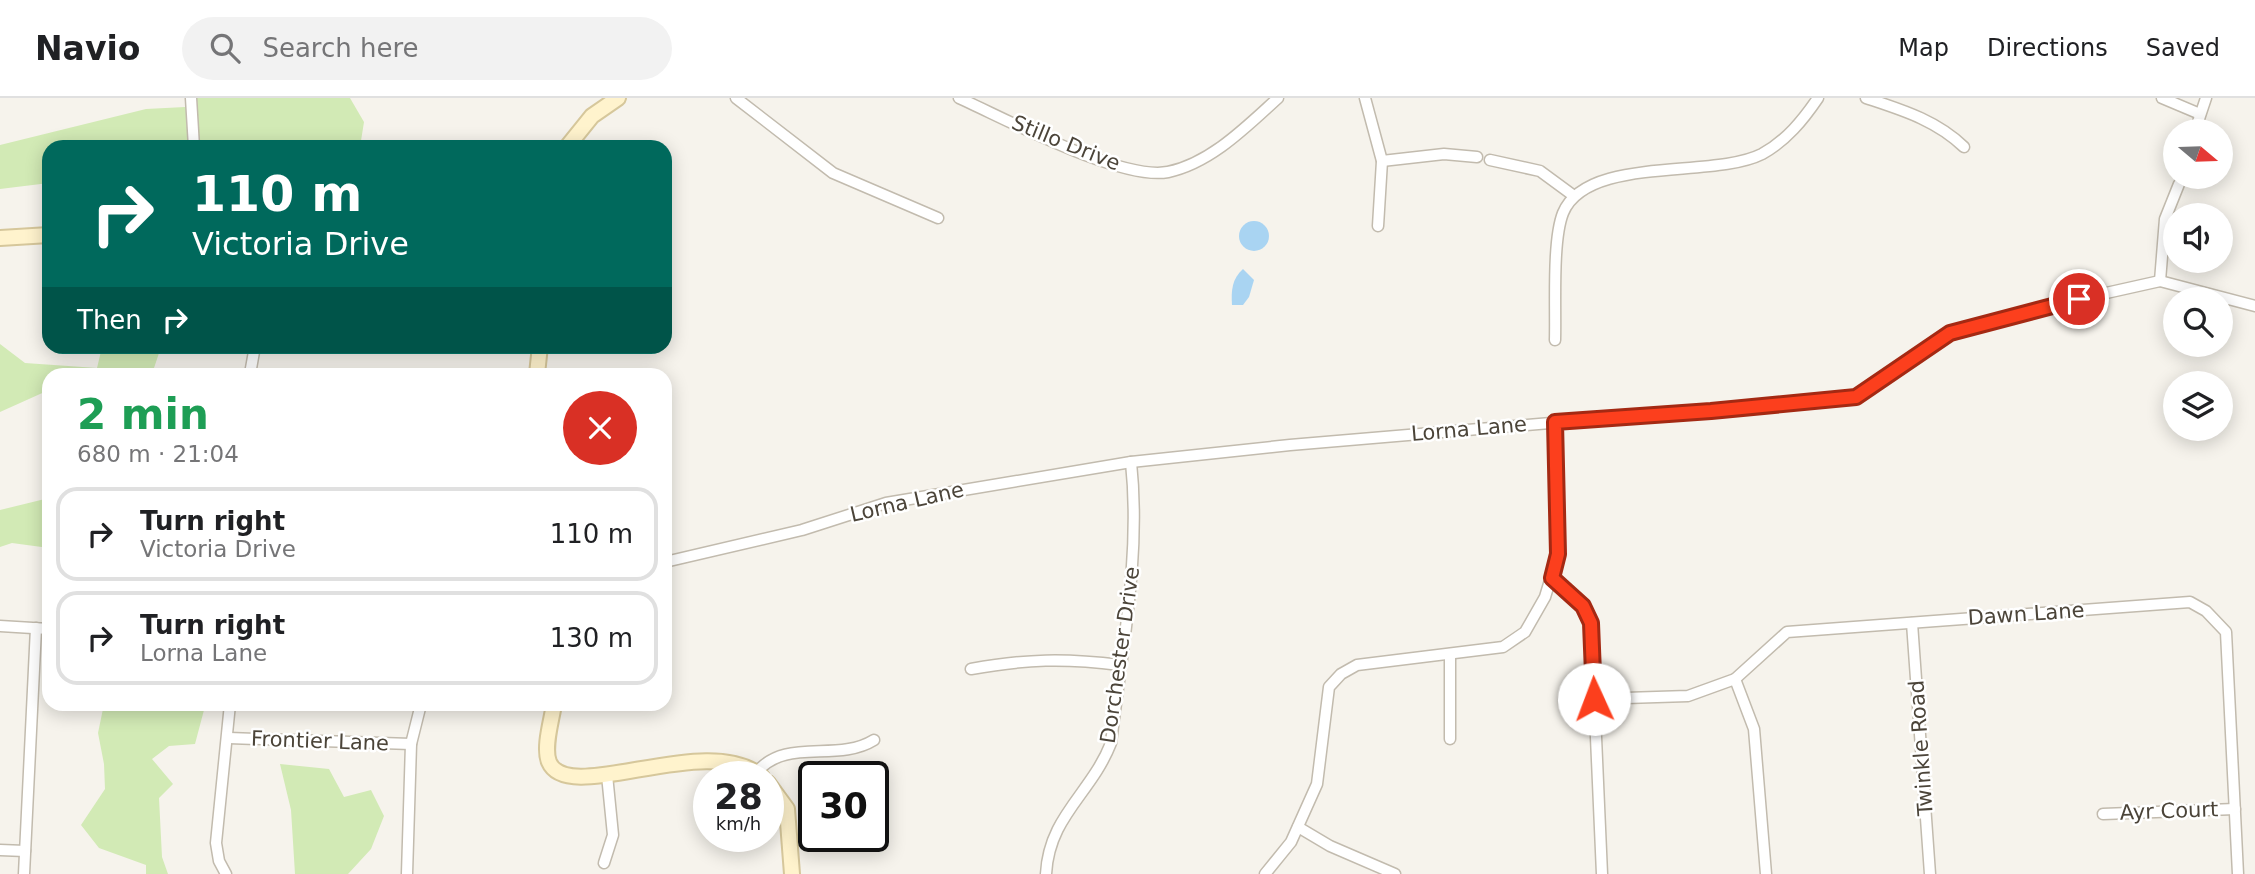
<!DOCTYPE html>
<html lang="en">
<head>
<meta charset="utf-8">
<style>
	body { margin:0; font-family:"DejaVu Sans",sans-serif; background:#f2f2f2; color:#202124; height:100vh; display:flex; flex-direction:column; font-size:26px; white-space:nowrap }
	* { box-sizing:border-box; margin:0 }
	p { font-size:23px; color:#757577 }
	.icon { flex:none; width:38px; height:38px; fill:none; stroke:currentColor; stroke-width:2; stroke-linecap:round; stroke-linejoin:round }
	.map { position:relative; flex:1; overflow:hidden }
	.panel { position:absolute; left:42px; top:270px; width:630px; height:343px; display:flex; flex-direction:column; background:#fff; border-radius:21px; box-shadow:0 4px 18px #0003 }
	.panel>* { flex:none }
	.top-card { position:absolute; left:42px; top:42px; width:630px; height:214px; border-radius:21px; box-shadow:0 4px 18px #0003; background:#00695c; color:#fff; overflow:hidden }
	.needle { width:46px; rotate:109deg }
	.tools { position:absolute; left:2163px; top:21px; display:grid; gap:14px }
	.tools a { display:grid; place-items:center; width:70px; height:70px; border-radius:50%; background:#fff; box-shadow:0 4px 18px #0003; font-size:35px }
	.speed { position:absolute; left:693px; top:663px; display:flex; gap:14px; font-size:35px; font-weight:700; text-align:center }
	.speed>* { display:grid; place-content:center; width:91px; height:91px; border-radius:50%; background:#fff; box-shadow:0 4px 18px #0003; line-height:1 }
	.speed small { font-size:18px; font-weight:400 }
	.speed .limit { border:4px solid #111; border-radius:10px; background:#fff; color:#111 }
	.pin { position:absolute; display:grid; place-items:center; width:60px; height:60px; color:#fff; margin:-30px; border:4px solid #fff; border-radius:50%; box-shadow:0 2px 7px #0007 }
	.me { position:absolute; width:77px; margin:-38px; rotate:358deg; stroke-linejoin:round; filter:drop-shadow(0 0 5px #0008) }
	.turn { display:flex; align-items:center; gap:24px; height:147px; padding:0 35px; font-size:32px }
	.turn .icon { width:91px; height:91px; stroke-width:2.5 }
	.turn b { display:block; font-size:49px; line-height:60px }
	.then { display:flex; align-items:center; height:66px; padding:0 35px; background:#0003; gap:14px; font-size:26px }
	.round { display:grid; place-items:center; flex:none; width:74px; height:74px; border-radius:37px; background:#f2f2f2 }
	.headline { display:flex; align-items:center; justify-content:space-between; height:119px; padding:0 35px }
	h1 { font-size:42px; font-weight:700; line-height:52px; color:#1e9e55 }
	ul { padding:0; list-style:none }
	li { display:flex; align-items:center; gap:21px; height:94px; margin:0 14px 10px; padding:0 21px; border:4px solid #e0e0e0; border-radius:21px }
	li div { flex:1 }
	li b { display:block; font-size:26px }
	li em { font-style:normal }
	header { display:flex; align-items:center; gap:42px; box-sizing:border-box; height:98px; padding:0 35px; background:#fff; border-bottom:2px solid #e0e0e0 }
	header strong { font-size:33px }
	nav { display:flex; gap:38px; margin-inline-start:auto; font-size:24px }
	.search { width:490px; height:63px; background:#f2f2f2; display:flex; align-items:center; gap:18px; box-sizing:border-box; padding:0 24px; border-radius:38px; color:#757577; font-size:26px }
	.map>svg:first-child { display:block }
	.green { fill:#d2eab5 }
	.water { fill:#a9d4f2 }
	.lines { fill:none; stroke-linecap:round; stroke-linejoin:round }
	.street-casing { stroke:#c2bbae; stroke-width:13 }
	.secondary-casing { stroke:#d6c79b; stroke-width:18 }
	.street { stroke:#fff; stroke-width:10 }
	.secondary { stroke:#fff3cd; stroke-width:14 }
	.route-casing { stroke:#a42913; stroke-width:18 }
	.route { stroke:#fc3f1d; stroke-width:12 }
	.labels { text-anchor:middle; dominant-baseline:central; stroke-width:5; stroke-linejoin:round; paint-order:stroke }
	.street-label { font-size:21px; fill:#4b4439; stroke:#fff }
</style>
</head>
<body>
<header>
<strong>Navio</strong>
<div class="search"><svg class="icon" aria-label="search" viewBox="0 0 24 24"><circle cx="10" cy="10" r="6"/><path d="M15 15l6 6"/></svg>Search here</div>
<nav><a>Map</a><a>Directions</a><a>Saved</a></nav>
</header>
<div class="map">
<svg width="2255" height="776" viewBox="0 0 2255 776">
	<rect width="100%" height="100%" fill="#f6f3ec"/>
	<g class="green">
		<path d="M190,0H350L364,24L360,49H49V85L0,91V47L146,11L185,9Z"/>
		<path d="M0,246L25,265L97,270L102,249H161L152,276H49V292L0,314Z"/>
		<path d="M49,400V450L12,445L0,449V412Z"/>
		<path d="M104,606H191L204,612L195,646L169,648L152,661L173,686L159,700L162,759L168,776H146V767L99,750L81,727L105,691L104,666L98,635Z"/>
		<path d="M280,666L329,671L344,699L371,692L384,718L371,751L348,776H295L291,712Z"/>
	</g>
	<g class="water">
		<circle cx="1254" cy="138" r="15"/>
		<path d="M1243,171L1254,182L1249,199L1243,207H1232C1231,192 1232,181 1243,171Z"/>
	</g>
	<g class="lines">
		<g class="street-casing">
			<g id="street">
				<path d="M191,0L194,49"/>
				<path d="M736,0L833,75L938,120"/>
				<path d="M959,0C1006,21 1121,83 1168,74C1211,65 1247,28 1278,0"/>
				<path d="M1365,0L1382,63L1378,128"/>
				<path d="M1866,0C1902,12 1936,22 1964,49"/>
				<path d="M2162,0L2200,16"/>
				<path d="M2195,33L2206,0"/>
				<path d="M1490,62L1540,73L1574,98"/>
				<path d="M1382,63L1444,56L1477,59"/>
				<path d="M2160,183L2165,121L2179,86"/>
				<path d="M1555,242C1556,209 1552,143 1563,115C1587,57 1713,81 1762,56C1786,43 1803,22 1818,0"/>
				<path d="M250,276L255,248"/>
				<path d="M665,464L802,432L886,405L1131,364L1290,347L1856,299L1949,235L2057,206L2160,183L2255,208"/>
				<path d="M1552,480L1582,508L1591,525L1602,776"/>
				<path d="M1912,525L1930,776"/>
				<path d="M0,528L49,531"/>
				<path d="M1450,556V641"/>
				<path d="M971,571C1027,561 1064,560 1120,567"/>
				<path d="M1735,581L1754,631L1766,776"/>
				<path d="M1594,601L1688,598L1735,581L1787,534L2190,504L2206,513L2226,534L2238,776"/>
				<path d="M229,640L411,646"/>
				<path d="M757,674C786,639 837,665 874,642"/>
				<path d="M2103,716L2235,711"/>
				<path d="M1298,729L1330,748L1395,776"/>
				<path d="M0,752L25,753"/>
				<path d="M604,765L613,737L607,677"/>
				<path d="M24,776L36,530"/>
				<path d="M226,776L219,763L216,745L230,606"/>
				<path d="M407,776L411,646L421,606"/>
				<path d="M1046,776C1049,718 1091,696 1111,645C1122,551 1141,458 1131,364"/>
				<path d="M1265,776L1291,744L1317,686L1329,589L1341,576L1357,567L1503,549L1525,534L1545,499L1558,456L1555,324"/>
			</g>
		</g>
		<g class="secondary-casing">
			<g id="secondary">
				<path d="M567,49L592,18L618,0"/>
				<path d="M0,140L49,137"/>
				<path d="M537,276L540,248"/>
				<path d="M554,606C552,621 543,649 549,664C568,709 708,632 762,679"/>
				<path d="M768,685L787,711L792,776"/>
			</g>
		</g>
		<use href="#street" class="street"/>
		<use href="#secondary" class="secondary"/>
	</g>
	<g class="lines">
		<g class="route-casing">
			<path id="route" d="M1594,601L1591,525L1583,508L1552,480L1558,456L1555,324L1711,313L1856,299L1950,235L2079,201"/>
		</g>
		<use href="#route" class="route"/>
	</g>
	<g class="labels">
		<g class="street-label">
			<text transform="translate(1066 45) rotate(22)">Stillo Drive</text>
			<text transform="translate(1469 331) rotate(-5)">Lorna Lane</text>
			<text transform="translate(907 404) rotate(-13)">Lorna Lane</text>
			<text transform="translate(2026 516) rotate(-4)">Dawn Lane</text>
			<text transform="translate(1120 557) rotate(-82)">Dorchester Drive</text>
			<text transform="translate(320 643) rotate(2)">Frontier Lane</text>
			<text transform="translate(1921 650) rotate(-94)">Twinkle Road</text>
			<text transform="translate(2169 713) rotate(-2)">Ayr Court</text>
		</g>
	</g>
</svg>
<div class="tools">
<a><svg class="needle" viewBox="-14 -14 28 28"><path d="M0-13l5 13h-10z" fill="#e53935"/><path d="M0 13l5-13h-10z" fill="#757577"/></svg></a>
<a><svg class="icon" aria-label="sound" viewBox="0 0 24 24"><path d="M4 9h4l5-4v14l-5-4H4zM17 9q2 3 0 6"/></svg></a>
<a><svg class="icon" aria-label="search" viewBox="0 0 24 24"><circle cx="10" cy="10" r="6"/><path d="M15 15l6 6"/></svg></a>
<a><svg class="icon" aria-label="layers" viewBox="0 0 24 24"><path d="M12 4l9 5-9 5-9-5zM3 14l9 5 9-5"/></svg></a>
</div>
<div class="speed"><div>28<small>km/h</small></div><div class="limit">30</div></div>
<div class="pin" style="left:2079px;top:201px;background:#d93025"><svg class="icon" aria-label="arrive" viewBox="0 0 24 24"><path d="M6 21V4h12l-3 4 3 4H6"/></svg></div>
<svg class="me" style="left:1594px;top:601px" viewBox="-20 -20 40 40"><circle r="19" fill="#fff"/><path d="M0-13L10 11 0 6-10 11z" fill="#fc3f1d"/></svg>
<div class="top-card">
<div class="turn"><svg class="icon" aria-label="right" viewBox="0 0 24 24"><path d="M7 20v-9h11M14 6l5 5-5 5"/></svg><div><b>110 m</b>Victoria Drive</div></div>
<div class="then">Then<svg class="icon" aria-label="right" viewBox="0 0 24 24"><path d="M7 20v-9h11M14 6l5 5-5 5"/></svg></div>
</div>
<section class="panel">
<div class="headline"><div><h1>2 min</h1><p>680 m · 21:04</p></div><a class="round" style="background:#d93025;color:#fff"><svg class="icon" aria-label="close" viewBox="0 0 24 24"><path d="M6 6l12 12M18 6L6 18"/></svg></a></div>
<ul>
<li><svg class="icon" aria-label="right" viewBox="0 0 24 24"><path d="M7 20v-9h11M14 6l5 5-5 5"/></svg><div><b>Turn right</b><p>Victoria Drive</p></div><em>110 m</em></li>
<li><svg class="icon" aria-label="right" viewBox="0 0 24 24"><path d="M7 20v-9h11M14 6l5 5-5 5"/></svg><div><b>Turn right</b><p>Lorna Lane</p></div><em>130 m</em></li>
</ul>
</section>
</div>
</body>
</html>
